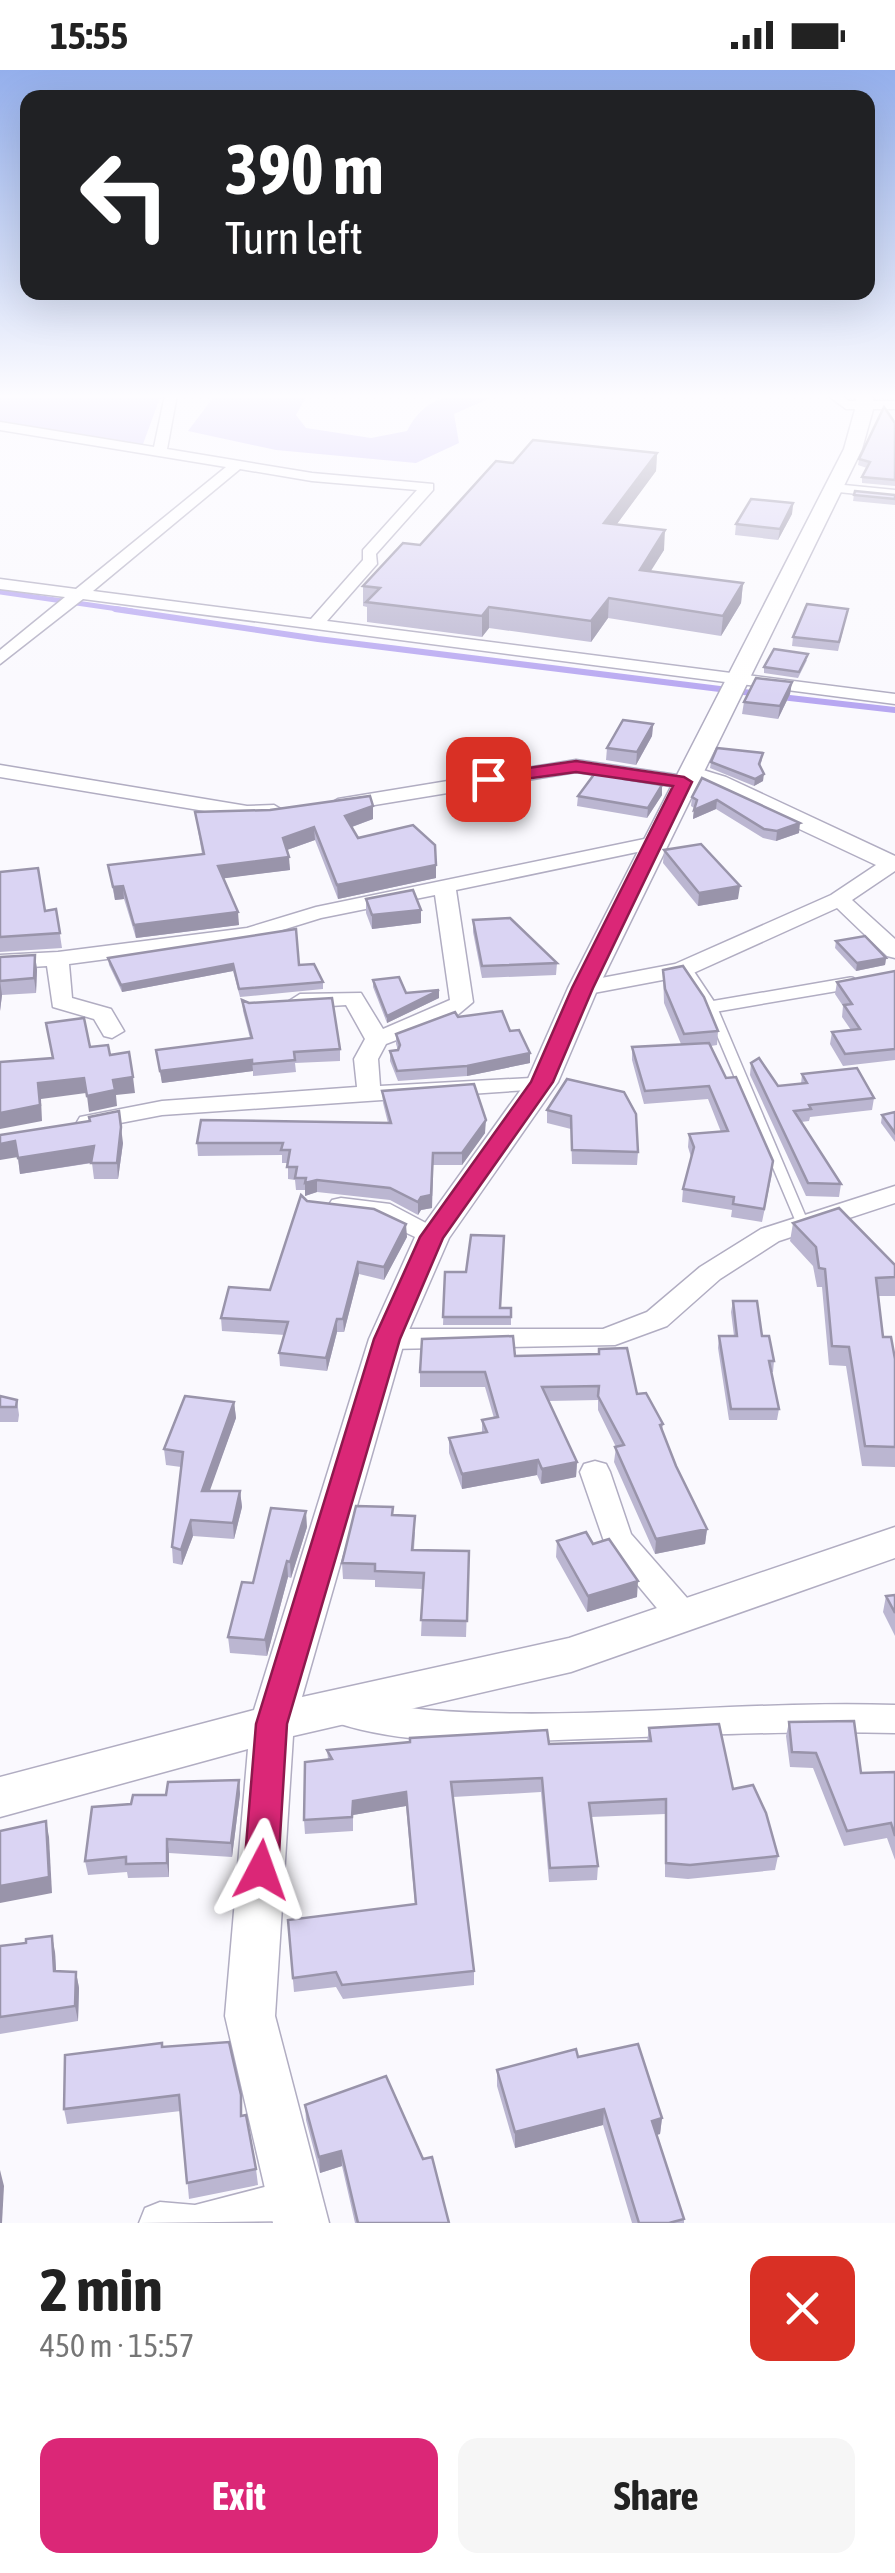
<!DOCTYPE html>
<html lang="en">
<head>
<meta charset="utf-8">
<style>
	body { margin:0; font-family:"Asap Condensed",sans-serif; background:#f6f6f6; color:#222; height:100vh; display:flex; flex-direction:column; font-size:38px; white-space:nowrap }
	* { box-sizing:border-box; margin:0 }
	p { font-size:32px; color:#767676 }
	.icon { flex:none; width:55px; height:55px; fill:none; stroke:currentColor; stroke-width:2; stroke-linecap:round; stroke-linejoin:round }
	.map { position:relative; height:2153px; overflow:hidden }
	.details { display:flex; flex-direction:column; background:#fff; flex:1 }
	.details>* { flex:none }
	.guide { position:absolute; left:20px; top:20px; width:855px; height:210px; border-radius:20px; box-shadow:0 10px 40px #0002; background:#202124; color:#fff; overflow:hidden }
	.pin { position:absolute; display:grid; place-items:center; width:85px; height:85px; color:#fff; margin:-42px; border-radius:20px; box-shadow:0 5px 15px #0006 }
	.me { position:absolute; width:110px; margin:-55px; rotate:4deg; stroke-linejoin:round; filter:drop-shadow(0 0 8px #0008) }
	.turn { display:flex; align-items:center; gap:35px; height:210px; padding:0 40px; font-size:45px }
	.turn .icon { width:130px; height:130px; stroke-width:2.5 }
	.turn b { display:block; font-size:70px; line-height:85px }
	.round { display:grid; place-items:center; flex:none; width:105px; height:105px; border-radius:20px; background:#f6f6f6 }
	.overview { display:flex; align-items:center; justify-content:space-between; height:170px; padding:0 40px }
	h1 { font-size:60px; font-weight:700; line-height:75px }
	.cta { display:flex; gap:20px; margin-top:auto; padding:20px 40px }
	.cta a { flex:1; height:115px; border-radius:20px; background:#db2777; color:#fff; font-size:40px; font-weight:700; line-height:115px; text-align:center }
	.cta a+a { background:#f6f6f6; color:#222 }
	.status { display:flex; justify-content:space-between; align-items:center; height:70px; padding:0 50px; background:#fff; direction:ltr }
	.status svg { height:28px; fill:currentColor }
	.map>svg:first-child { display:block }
	.green { fill:#cec4fb }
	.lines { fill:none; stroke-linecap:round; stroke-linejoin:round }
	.stream-far1 { stroke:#b7a7f1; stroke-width:5 }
	.stream { stroke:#b7a7f1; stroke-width:6 }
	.service-casing { stroke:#b1adc2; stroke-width:14 }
	.minor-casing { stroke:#b1adc2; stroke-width:3 }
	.tertiary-casing { stroke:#b1adc2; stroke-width:3 }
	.service { stroke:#fff; stroke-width:11 }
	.minor { fill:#fff; fill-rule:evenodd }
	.tertiary { fill:#fff; fill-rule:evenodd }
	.wall { fill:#bbb6d1 }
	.shaded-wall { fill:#9994aa }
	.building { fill:#dad4f3; stroke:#9994aa; stroke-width:2.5 }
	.route { fill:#db2777; stroke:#8e194d; stroke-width:2.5 }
</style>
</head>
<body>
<div class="status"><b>15:55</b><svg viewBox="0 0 49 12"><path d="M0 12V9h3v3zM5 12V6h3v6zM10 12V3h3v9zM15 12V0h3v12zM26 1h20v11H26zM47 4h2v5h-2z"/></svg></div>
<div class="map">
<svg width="895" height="2153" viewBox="0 0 895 2153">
	<rect width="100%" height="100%" fill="#faf9fe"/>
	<g class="green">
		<path d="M0,325H161L143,374L0,353Z"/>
		<path d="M215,325H307L296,345L306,358L371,368L407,361C427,321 457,325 497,325L454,344L459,373L416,393L276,380L188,361Z"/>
	</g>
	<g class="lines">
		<path class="stream-far1" d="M0,522L132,541"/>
		<g class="stream">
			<path d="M115,539L318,569L760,624"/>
			<path d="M781,627L895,640"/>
		</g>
		<g class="service-casing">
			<g id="service">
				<path d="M685,898L711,937L802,1152"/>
				<path d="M711,937L851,913"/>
			</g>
		</g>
		<g class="minor-casing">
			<g id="minor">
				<path d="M165,325H177L167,379L312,403L433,414V420L376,484L377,494L327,551L895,624V634L83,529L0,594V580L65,527L0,519V509L76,519L226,397L0,360V352L154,377ZM240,399L312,411L417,420L363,480V490L311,549L93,521Z"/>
				<path d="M827,325H841L849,331H895V339H846Z"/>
				<path d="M834,414L895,420V428L829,421V415Z"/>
				<path d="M576,690L684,706L681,702L683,698L690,696L726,707L895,786V801L852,830L895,869V888L887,886L837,838L689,905L583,925L575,923L572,918L575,913L675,894L831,825L876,795L691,708V716L684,718L576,702L338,741L328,735L338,729Z"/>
				<path d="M0,695L247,736L274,735L284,741L274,747L247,748L0,707Z"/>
				<path d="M654,767L661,769V777L456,820L473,932L454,948L386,974L378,989L380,1016L550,1007L554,1012L542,1019L162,1045L89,1059L77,1052L80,1047L162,1031L357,1017L354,989L365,969L346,935L300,938L289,931L300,924L361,923L383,959L450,930L435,825L321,848L250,870L69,894L72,928L111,939L124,961L112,968L104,966L94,949L53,937L47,896L0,899V885L58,882L247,858L316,837Z"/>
				<path d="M895,1116V1133L779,1171L720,1209L667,1256L615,1275L387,1279L377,1276L373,1269L377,1262L387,1259H603L647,1242L700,1197L761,1159Z"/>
				<path d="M341,1128L390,1134L441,1161L445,1167L432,1175L375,1148L332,1142L328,1136L332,1130Z"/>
				<path d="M595,1391L606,1394L610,1402L631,1464L695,1537L699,1546L695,1555L683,1559L671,1555L606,1477L580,1402L584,1394Z"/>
				<path d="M346,1628C374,1632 401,1638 429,1640C584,1652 740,1630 895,1635V1663C791,1660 687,1666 583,1669C503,1672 412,1678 334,1652L329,1642L334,1632Z"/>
				<path d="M295,2109L310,2115L316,2130L310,2145L295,2151L139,2153L145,2138L160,2132L195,2135Z"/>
			</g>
		</g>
		<g class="tertiary-casing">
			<path id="tertiary" d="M856,325H872L874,336L862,379L598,918L558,1012L449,1168L405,1269L302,1627L569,1568L895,1457V1488L571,1602L293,1666L275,1946L329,2153H273L225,1946L248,1679L0,1747V1707L254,1640L369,1269L415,1167L527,1011L568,918L844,379L856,336Z"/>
		</g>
		<use href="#service" class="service"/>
		<use href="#minor" class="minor"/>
		<use href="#tertiary" class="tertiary"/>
	</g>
	<g class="wall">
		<path d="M895,353V416L862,413V407L867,398L858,395L859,389Z"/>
		<path d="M657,383L656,401L616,455L664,480L650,501L743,513L741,533L721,566L608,548L591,572L489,558L482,567L367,552V537L363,536V516L420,475L513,393Z"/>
		<path d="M854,425H895V435L853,431Z"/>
		<path d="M793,433L792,444L778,470L735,465L736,454Z"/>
		<path d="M848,539L838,581L792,576L793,567Z"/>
		<path d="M807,590L798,608L764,603V597Z"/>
		<path d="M792,612L790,624L778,649L742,644L744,632Z"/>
		<path d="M653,654L652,666L636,695L606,690L607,678Z"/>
		<path d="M762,690L760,696L763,711L754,716L710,698L711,692Z"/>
		<path d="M627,703L626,709L662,725L647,748L577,736L578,726Z"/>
		<path d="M702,708L799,763L776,771L763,768L716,739L693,749L694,738L691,736L692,727Z"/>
		<path d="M195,742L373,749L352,757L358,768L436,795V808L338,829L315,770L287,780L290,800L224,808L239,855L136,868L124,829L115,830L108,795L202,784Z"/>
		<path d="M664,780L738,829L698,836L663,793Z"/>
		<path d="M0,802L45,841L56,839L62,878L0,882Z"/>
		<path d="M366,829L421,853L372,859L366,843Z"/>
		<path d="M473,850L557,893L556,905L482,908L473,862Z"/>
		<path d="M836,871L886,888L885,895L856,901L835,878Z"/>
		<path d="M35,885L37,900L36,923L2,925L0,941V887Z"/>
		<path d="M108,888L299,895L323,912V919L240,927L233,901L122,922L109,895Z"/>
		<path d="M663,900L718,961L717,975L711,976L772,1104L762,1152L731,1147L732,1140L682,1132L683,1119L691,1087L688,1077L689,1064L721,1062L708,1029L644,1034L632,990V977L681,974L664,933Z"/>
		<path d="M895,901V990L843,996L830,974L832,962L851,960L842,947L843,936L835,924L837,912Z"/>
		<path d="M373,910L406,923L439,920V928L387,953L373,917Z"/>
		<path d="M242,930L340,979V991L295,993L296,1002L253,1006V1001L162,1013L156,980L250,968L243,941Z"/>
		<path d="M458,947L510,961L530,983V993L467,1006L398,1011L390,991V981L398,980L396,974V964Z"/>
		<path d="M751,993L778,1016L801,1014L802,1004L874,1028L872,1040L810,1047L809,1051L801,1052L841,1114L839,1127L806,1126L750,1005Z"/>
		<path d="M567,1009L638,1082L637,1095L572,1094L571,1059L547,1053V1040Z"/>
		<path d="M382,1021L485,1063L462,1095H433L432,1138L421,1140L418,1145L390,1130L317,1122L305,1126V1120H296L295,1110L288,1109V1093H282V1085L198,1086L197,1073L388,1053L383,1033Z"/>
		<path d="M895,1042V1072L881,1053L882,1045Z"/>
		<path d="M0,1065L123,1073L118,1109H94L92,1093L20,1104L18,1087Z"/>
		<path d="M307,1131L407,1167L384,1210L359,1204L344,1262H337L327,1301L280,1296L279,1283L285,1265L222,1261L221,1248L270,1220Z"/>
		<path d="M793,1153L895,1195V1226H878L883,1267L895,1289V1397L862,1396L846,1296L829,1295L822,1217H817L813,1196L790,1171Z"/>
		<path d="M445,1202L501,1238H511V1255H443Z"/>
		<path d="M733,1231L762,1266L774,1291L773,1302H772L779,1339L777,1350H729L718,1278L719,1266H734L731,1242Z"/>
		<path d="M515,1286L637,1324L663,1354L662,1361L676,1396L707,1459L705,1474L655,1484L614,1392L616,1377L598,1340V1330L548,1331L577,1392L576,1407L541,1414L537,1405L462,1419L449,1383V1368L482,1362V1350L494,1348L485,1317H420V1302Z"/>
		<path d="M0,1326L17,1330L19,1345L18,1352H0Z"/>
		<path d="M234,1332L236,1348L209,1421H240L242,1437L234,1469L193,1466L182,1495L173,1493L172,1477L181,1397L166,1395L164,1379Z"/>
		<path d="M393,1437V1445L415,1462L414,1480L469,1481L466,1567L421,1566L423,1519L375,1517V1510L343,1509L342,1493Z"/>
		<path d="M307,1457L291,1508L288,1507L267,1586L230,1583L228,1567L253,1513Z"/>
		<path d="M557,1471L593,1474L637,1527L587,1542L556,1487Z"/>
		<path d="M895,1525V1566L883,1542L886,1526Z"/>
		<path d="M789,1652L861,1703L895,1702V1790L887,1768L844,1776L813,1698L790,1697L786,1666Z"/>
		<path d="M649,1658L733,1719L778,1786L775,1800L688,1809L665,1807V1744L591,1747L598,1796L597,1810L549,1812L541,1722L453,1727L474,1901V1915L343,1929L336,1917L294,1922L288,1850L415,1834L406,1736L353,1745V1761L305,1764L304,1750L328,1689L327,1680L647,1672Z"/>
		<path d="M239,1710L240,1724L232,1787L169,1783V1807L128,1808L127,1802L88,1805L85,1791L131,1734L166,1725Z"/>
		<path d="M26,1873L55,1882L56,1901L76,1902L79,1918L78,1951L0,1964V1876Z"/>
		<path d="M163,1977L243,2046L256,2099L258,2115L189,2129L181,2041L67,2054L64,2039Z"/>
		<path d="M578,1987L662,2048L660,2064L657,2065L684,2149V2153H632L603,2055L515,2078L497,2016V2000Z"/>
		<path d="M305,2035L449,2153H355L342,2096L320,2103L306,2050Z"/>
	</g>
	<g class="shaded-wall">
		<path d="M657,383L656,401L603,473L604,453Z"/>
		<path d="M793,433L792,444L778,470L780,459Z"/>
		<path d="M665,460L664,480L639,520L640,500Z"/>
		<path d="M743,513L741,533L721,566L723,546Z"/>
		<path d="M609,528L608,548L591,572V551Z"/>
		<path d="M489,537V558L482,567V546Z"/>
		<path d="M792,612L790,624L778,649L780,636Z"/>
		<path d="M653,654L652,666L636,695L637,682Z"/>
		<path d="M764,704L763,711L754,716L755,709Z"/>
		<path d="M662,715V725L647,748L648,738Z"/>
		<path d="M717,730L716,739L693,749L694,740Z"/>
		<path d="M373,736V749L346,759L345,746Z"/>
		<path d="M800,753L799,763L776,771L777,761Z"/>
		<path d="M314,757L315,770L284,781L283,768Z"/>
		<path d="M289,787L290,800L219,809L218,796Z"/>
		<path d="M436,795V808L338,829L337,815Z"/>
		<path d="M123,816L124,829L115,830L113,817Z"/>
		<path d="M740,816L738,829L698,836L699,823Z"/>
		<path d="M421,840V853L372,859V845Z"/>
		<path d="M238,842L239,855L136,868L134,855Z"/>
		<path d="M35,885L37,900L36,923L34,908Z"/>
		<path d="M886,888L885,895L856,901L857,893Z"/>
		<path d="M233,894V901L122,922L121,915Z"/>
		<path d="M0,910L2,925L0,941Z"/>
		<path d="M439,920V928L387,953V946Z"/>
		<path d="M530,983V993L467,1006V996Z"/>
		<path d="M252,990L253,1001L162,1013L160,1001Z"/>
		<path d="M133,1007L135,1023L116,1025L117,1036L89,1042L87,1026L113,1010Z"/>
		<path d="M84,1008L86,1023L41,1029L42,1051L0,1059V1043L38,1013Z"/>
		<path d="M486,1050L485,1063L462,1095V1083Z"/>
		<path d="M121,1057L123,1073L118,1109L117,1093Z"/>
		<path d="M15,1071L18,1087L0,1090V1074Z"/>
		<path d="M94,1076L96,1092L20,1104L18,1088Z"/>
		<path d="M433,1083L432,1138L421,1140L418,1145V1132Z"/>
		<path d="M317,1110V1122L305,1126V1113Z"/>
		<path d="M406,1154L407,1167L384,1210V1197Z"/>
		<path d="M358,1192L359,1204L344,1262L343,1249Z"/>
		<path d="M337,1249V1262L327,1301L326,1288Z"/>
		<path d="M234,1332L236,1348L204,1437L202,1421Z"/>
		<path d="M538,1390L537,1405L462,1419V1404Z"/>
		<path d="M577,1392L576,1407L541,1414L542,1399Z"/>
		<path d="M240,1421L242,1437L234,1469L233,1453Z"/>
		<path d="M306,1441L307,1457L291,1508L290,1492Z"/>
		<path d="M191,1450L193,1466L182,1495L181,1480Z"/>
		<path d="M707,1459L705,1474L655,1484L656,1469Z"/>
		<path d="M287,1491L288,1507L267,1586L265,1570Z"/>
		<path d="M638,1511L637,1527L587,1542L588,1526Z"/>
		<path d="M239,1710L240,1724L232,1787L231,1773Z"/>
		<path d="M406,1722V1736L353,1745V1761V1731Z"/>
		<path d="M46,1751L49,1767L52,1823L0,1833V1816Z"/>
		<path d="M167,1769L169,1783V1807L167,1793Z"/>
		<path d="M52,1866L55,1882L57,1917L54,1901Z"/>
		<path d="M76,1902L79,1918L78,1951L75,1936Z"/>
		<path d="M604,2039L603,2055L515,2078V2062Z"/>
		<path d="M662,2048L660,2064L651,2066L652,2051Z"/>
		<path d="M341,2081L342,2096L320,2103L319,2087Z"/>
		<path d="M0,2100L4,2116L2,2153H0Z"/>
	</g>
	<g class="building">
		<path d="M884,337L895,353V410L862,407L870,392L859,389Z"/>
		<path d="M533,370L657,383L604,453L665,460L640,500L743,513L723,546L609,528L591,551L489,537L482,546L366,532L380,518L363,516L403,473L420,475L496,391L513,393Z"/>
		<path d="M855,421L895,425V429L854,425Z"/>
		<path d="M751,429L793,433L780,459L736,454Z"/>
		<path d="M807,534L848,539L839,572L793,567Z"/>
		<path d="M774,579L808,584L799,602L764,597Z"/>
		<path d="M756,608L792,612L780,636L744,632Z"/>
		<path d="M623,650L653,654L637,682L607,678Z"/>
		<path d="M717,678L763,683L759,694L764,704L755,709L711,692Z"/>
		<path d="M598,699L627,703L624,709L662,715L648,738L578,726Z"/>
		<path d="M702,708L800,753L777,761L764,759L717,730L694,740L697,730L692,727Z"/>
		<path d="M370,726L373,736L345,746L358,768L413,755L435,775L436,795L337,815L314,757L283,768L289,787L218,796L238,842L134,855L123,816L113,817L108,795L204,784L195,742L270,740Z"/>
		<path d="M701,774L740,816L699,823L664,780Z"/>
		<path d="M38,798L45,841L56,839L60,863L0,867V802Z"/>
		<path d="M413,820L421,840L372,845L366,829Z"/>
		<path d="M510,848L557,893L482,896L473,850Z"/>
		<path d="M296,859L299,895L314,894L323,912L239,919L233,894L121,915L108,888Z"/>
		<path d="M865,866L886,888L857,893L836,871Z"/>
		<path d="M35,885L34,908L0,911V887Z"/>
		<path d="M683,896L704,927L718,961L684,964L665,919L663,900Z"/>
		<path d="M895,901V979L845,984L832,962L860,959L844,935L852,934L837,912Z"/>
		<path d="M399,907L406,923L439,920L387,946L373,910Z"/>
		<path d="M332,928L340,979L294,982L295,990L252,994V990L160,1001L156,980L252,968L242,930L249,933Z"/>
		<path d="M502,941L510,961L519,960L530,983L467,996L397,1001L390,981L398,980L400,975L396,964L455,942L458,947Z"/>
		<path d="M84,948L90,977L108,975L110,985L129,982L133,1007L113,1010L115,1020L87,1026L84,1008L38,1013L40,1035L0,1043V992L53,988L46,953Z"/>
		<path d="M709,973L726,1008L736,1007L773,1091L764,1139L733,1134L734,1127L683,1119L694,1077L689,1064L728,1061L709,1016L645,1021L632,977Z"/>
		<path d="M759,988L778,1016L807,1013L802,1004L857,998L874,1028L809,1035L811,1039L794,1041L841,1114L808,1113L751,993Z"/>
		<path d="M567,1009L624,1022L636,1044L638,1082L572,1080L571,1046L547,1040Z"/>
		<path d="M474,1014L486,1050L462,1083H433L431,1125L421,1127L418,1132L390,1118L317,1110L305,1113L306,1108H295L297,1097H287L290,1080H281L283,1073H197L201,1050L391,1053L382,1021Z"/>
		<path d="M119,1041L121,1057L117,1093H91L94,1076L18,1088L15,1071L0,1074V1065L90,1051L89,1047Z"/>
		<path d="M895,1042V1063L882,1045Z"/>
		<path d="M301,1125L307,1131L374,1139L406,1154L384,1197L358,1192L343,1249H337L326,1288L279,1283L288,1252L221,1248L229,1217L270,1220Z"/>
		<path d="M839,1138L895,1195V1207L876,1208L883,1267H891L895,1289V1377L865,1376L849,1277L832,1276L825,1199L819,1198L816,1177L793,1153Z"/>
		<path d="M471,1165L504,1166L500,1238H511V1247H443L445,1202H466Z"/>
		<path d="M733,1231H757L762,1266H769L774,1291H769L779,1339H731L719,1266H737Z"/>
		<path d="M513,1266L515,1286L599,1284V1279L627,1278L637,1324L646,1323L663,1354L660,1355L676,1396L707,1459L656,1469L615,1377L624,1375L598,1326L599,1316L542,1317L577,1392L542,1399L538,1390L462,1404L449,1368L487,1362L482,1350L498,1347L485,1302H420L422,1269Z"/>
		<path d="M0,1326L17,1330L16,1337H0Z"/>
		<path d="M185,1326L234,1332L202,1421H240L233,1453L191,1450L181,1480L172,1477L183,1382L164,1379Z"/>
		<path d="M356,1436L393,1437L392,1445L415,1446L412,1480L469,1481L467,1551L421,1550L424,1503L375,1501V1494L342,1493Z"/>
		<path d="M271,1438L306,1441L290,1492L287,1491L265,1570L228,1567L242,1512L253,1513Z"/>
		<path d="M586,1462L593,1474L609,1469L638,1511L588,1526L557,1471Z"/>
		<path d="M895,1525V1543L886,1526Z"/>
		<path d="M854,1651L861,1703L895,1702V1766L891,1753L847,1761L816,1683L792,1682L789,1652Z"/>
		<path d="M719,1654L733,1719L753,1715L766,1743L778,1786L690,1795L666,1793V1729L589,1733L598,1796L550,1798L542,1708L451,1712L474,1901L342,1915L336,1902L293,1908L288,1850L416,1834L406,1722L353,1731L352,1747L304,1750L305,1692L332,1689L327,1680L410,1672V1668L547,1660L549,1674L651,1671L649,1658Z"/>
		<path d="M239,1710L231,1773L167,1769V1793L126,1794V1787L85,1791L92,1737L131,1734L133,1725H166L168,1712Z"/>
		<path d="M46,1751L49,1807L0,1816V1761Z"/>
		<path d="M52,1866L54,1901L76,1902L75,1936L0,1947V1876L26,1873V1869Z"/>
		<path d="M229,1972L241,2025V2046L246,2045L256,2099L187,2113L179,2025L64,2039L65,1985L162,1973V1977Z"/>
		<path d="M638,1974L662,2048L652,2051L684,2149L669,2153H639L604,2039L515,2062L497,2000L576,1979L578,1987Z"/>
		<path d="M386,2006L423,2089L432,2087L449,2153H358L341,2081L319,2087L305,2035Z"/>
	</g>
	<linearGradient id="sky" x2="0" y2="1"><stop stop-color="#94afec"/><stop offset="0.52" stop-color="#fdfcff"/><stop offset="1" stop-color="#fdfcff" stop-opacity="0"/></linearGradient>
	<rect width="895" height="627" fill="url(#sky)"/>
	<path class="route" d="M576,691L684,707L692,712L593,918L553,1012L443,1168L400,1269L287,1654L278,1800L273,1811L261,1815L249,1811L244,1800L256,1654L374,1269L420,1167L531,1012L572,918L673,716L576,702L488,714L479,709L488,704Z"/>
</svg>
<div class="pin" style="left:488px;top:709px;background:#d93025"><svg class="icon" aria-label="arrive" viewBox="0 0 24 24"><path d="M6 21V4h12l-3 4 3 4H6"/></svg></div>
<svg class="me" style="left:261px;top:1800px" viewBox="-20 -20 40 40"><path d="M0-17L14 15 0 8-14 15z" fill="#db2777" stroke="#fff" stroke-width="4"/></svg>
<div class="guide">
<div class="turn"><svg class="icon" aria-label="left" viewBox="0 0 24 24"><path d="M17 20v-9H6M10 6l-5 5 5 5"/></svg><div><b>390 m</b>Turn left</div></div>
</div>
</div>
<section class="details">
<div class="overview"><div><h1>2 min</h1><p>450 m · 15:57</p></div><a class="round" style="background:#d93025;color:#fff"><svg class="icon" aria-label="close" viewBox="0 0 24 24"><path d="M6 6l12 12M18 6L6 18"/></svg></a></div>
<div class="cta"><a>Exit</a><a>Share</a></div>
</section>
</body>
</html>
